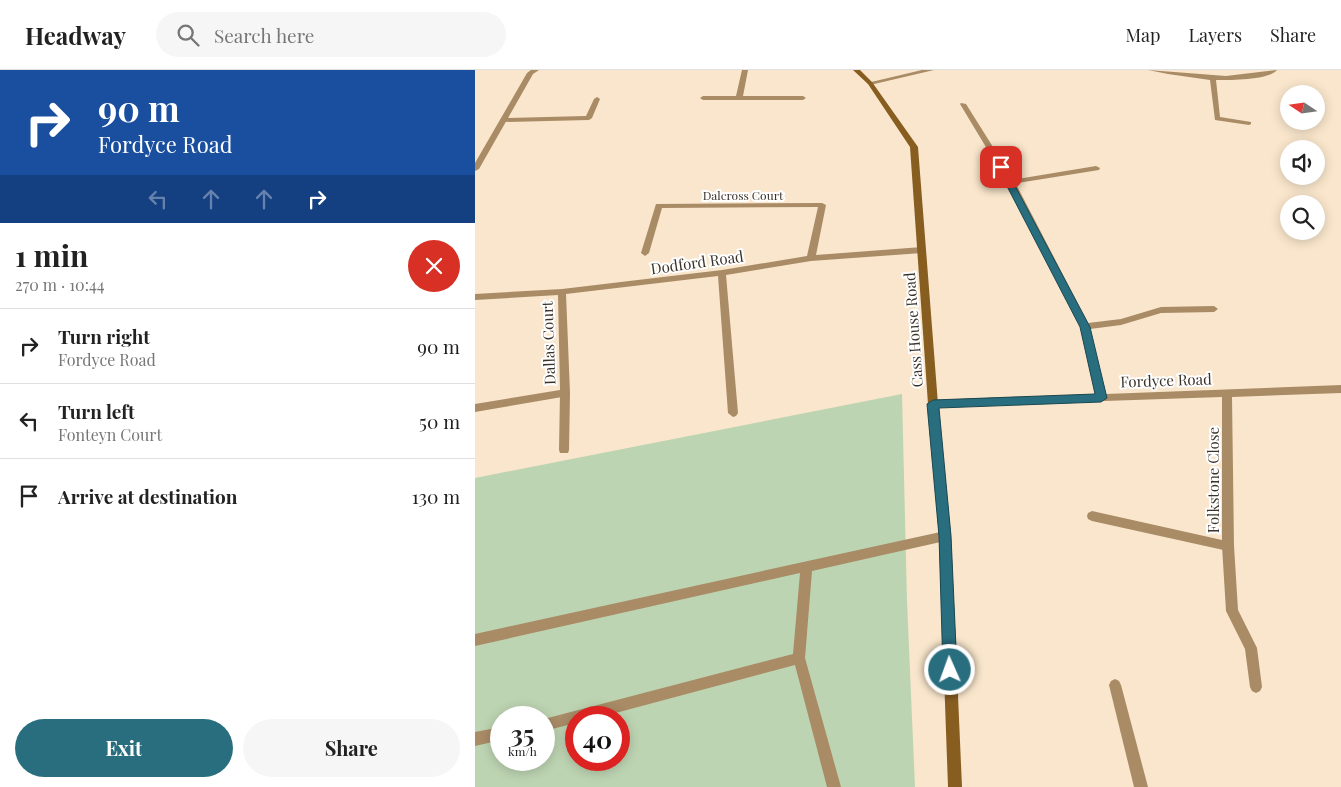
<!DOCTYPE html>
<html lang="en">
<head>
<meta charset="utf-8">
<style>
	body { margin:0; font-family:"Playfair Display",serif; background:#f6f6f6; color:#222; height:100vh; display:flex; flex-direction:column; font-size:19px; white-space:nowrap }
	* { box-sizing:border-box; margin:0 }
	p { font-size:16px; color:#767676 }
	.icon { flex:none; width:28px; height:28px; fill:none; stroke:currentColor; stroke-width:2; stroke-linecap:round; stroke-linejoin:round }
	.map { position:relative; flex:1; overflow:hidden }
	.panel { display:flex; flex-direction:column; background:#fff; width:475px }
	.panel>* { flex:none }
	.hud { background:#1a4fa0; color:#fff; overflow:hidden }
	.needle { width:32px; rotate:283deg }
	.tools { position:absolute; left:805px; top:15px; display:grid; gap:10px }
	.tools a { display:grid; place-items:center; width:45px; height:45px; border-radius:50%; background:#fff; box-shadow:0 2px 12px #0003; font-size:25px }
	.speed { position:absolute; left:15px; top:636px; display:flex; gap:10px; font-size:25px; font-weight:700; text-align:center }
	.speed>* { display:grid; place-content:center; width:65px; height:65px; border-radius:50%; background:#fff; box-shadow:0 2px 12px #0003; line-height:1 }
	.speed small { font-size:12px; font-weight:400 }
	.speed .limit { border:8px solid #d22; background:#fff; color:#111 }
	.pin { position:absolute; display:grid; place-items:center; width:42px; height:42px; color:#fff; margin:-21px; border-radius:10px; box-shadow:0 2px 8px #0006 }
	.me { position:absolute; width:55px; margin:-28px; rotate:358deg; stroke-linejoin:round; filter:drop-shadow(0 0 4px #0008) }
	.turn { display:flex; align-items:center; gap:18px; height:105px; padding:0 15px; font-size:22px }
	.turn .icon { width:65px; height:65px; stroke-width:2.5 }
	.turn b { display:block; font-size:35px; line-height:42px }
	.lanes { display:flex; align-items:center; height:48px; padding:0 15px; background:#0003; justify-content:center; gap:25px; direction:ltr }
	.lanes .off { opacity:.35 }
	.round { display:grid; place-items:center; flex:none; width:52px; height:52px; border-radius:26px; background:#f6f6f6 }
	.overview { display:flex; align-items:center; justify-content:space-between; height:85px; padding:0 15px }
	h1 { font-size:30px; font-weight:700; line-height:38px }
	.action { display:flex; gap:10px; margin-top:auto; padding:10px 15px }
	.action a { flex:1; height:58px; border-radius:30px; background:#296e7e; color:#fff; font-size:20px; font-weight:700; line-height:58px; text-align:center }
	.action a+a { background:#f6f6f6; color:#222 }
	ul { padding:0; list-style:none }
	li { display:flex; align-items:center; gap:15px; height:75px; padding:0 15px; border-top:1px solid #e0e0e0 }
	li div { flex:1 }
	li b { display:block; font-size:19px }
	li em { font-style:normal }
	header { display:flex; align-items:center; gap:30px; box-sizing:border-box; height:70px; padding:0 25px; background:#fff; border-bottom:1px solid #e0e0e0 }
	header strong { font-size:24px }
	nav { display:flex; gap:28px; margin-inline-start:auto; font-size:18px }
	.search { width:350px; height:45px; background:#f6f6f6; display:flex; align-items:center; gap:12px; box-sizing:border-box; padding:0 18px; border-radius:28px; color:#767676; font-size:19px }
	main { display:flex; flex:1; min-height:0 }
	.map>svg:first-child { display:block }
	.green { fill:#bdd4b2; fill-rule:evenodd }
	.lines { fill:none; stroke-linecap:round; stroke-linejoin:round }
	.lane { fill:#a98b66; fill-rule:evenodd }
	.street { fill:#a98b66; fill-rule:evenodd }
	.secondary { fill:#885d20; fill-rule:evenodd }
	.route { fill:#296e7e; stroke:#1b4852 }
	.labels { text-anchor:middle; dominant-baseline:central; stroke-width:4; stroke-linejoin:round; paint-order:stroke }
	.far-street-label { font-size:12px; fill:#3a3228; stroke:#fff }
	.street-label { font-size:15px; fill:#3a3228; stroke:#fff }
</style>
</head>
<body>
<header>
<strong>Headway</strong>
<div class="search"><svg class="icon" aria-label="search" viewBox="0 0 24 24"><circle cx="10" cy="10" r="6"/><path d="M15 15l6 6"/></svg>Search here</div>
<nav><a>Map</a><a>Layers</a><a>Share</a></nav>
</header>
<main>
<section class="panel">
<div class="hud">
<div class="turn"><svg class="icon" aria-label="right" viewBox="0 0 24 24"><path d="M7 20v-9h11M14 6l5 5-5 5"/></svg><div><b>90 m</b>Fordyce Road</div></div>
<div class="lanes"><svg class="icon off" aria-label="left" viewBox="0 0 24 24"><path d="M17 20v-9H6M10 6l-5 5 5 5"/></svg><svg class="icon off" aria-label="ahead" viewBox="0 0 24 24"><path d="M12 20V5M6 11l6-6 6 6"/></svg><svg class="icon off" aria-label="ahead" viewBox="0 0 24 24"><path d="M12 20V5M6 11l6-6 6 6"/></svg><svg class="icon" aria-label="right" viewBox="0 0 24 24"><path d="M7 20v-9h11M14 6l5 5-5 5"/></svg></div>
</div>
<div class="overview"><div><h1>1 min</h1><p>270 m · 10:44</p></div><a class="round" style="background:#d93025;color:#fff"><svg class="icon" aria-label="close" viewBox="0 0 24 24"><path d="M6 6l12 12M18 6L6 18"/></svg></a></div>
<ul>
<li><svg class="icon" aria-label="right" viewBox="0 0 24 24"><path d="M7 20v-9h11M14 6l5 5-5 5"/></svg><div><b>Turn right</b><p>Fordyce Road</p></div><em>90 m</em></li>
<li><svg class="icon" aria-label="left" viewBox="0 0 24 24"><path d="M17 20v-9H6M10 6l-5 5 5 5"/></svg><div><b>Turn left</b><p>Fonteyn Court</p></div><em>50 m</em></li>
<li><svg class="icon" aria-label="arrive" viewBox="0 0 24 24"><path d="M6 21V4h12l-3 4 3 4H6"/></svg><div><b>Arrive at destination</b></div><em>130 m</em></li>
</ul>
<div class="action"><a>Exit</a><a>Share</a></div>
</section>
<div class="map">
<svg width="866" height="717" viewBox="0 0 866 717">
	<rect width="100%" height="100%" fill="#f9e6cc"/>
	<path class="green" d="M427,324L432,531L440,717H0V408ZM26,648H69V690H26ZM101,648H144V690H101Z"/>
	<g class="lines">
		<g class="lane">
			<path d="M267,0H273L268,26H328L331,28L328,30H228L225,28L228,26H261Z"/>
			<path d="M122,27L125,29L117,48L114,50L28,52L25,50L28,48L111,46L119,29Z"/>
			<path d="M621,96L625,98L624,100L536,114L532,112L536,110Z"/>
			<path d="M90,319L95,323L94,380L93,383H85L84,380L85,323Z"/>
			<path d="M470,461L474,463L476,466L474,469L470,471L337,501L330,588L366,717H352L320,595L122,648H101V653L69,661V649L318,584L325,503L0,576V564Z"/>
			<path d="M753,471L757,473L759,476L763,540L782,578L787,617L785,621L781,623L777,621L775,617L770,579L751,541L747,476L749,473Z"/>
			<path d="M26,657V670L0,676V662Z"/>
		</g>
		<g class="street">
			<path d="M56,0H64L58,4L4,99L0,101V93L52,3Z"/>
			<path d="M447,0H459L395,15L392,13Z"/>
			<path d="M673,0L751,6L802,0C794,10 755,10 741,10L745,47L776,52V54L774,55L740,50L735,10L693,4Z"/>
			<path d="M486,33L491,34L540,112L613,253L646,249L686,237L739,236L743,239L739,242L686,243L646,255L615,259L631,324L866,315V323L757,327L759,476L757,479L753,481L617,451L613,449L612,446L613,443L617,441L747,470V327L455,337L453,334L458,330L621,324L606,257L532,112L485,34Z"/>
			<path d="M347,133L351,135L341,185L447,177L451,180L447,183L336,191L251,205L263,343L261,346L258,347L253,343L243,206L91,224L95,323L93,326L0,342V334L85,320L83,225L0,230V224L87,219L247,200L332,186L343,137L187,138L174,183L170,186L166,183L181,134Z"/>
			<path d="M640,609L644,611L646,615L673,717H659L634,615L636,611Z"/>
		</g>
		<path class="secondary" d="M378,0H385L397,12L443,77L463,334L476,466L487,717H473L464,466L453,334L435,77L393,14Z"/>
	</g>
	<path class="route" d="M526,94L530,97L615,257L632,328L626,332L464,338L476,466L482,600L480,604L475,606L470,604L468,600L464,466L452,334L458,330L620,324L605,257L522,97Z"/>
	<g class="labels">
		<g class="far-street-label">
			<text x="268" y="125">Dalcross Court</text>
		</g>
		<g class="street-label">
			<text transform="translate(222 192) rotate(-8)">Dodford Road</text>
			<text transform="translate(438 260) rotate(-94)">Cass House Road</text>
			<text transform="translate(73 273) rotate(-92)">Dallas Court</text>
			<text transform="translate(691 310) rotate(-2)">Fordyce Road</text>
			<text transform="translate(738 410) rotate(-90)">Folkstone Close</text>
		</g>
	</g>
</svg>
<div class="tools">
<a><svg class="needle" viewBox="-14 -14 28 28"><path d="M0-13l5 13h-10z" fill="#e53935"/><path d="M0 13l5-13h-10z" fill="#767676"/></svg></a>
<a><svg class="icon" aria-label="sound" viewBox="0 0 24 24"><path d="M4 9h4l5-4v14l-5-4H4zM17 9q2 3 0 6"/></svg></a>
<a><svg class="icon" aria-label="search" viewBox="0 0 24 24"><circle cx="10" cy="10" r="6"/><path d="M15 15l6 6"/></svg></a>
</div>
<div class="speed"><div>35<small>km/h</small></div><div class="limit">40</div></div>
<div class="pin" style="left:526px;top:97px;background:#d93025"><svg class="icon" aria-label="arrive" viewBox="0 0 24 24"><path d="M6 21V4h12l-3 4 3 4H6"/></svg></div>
<svg class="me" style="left:475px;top:600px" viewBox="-20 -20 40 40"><circle r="17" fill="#296e7e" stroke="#fff" stroke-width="3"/><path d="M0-11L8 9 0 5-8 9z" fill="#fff"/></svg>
</div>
</main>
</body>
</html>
